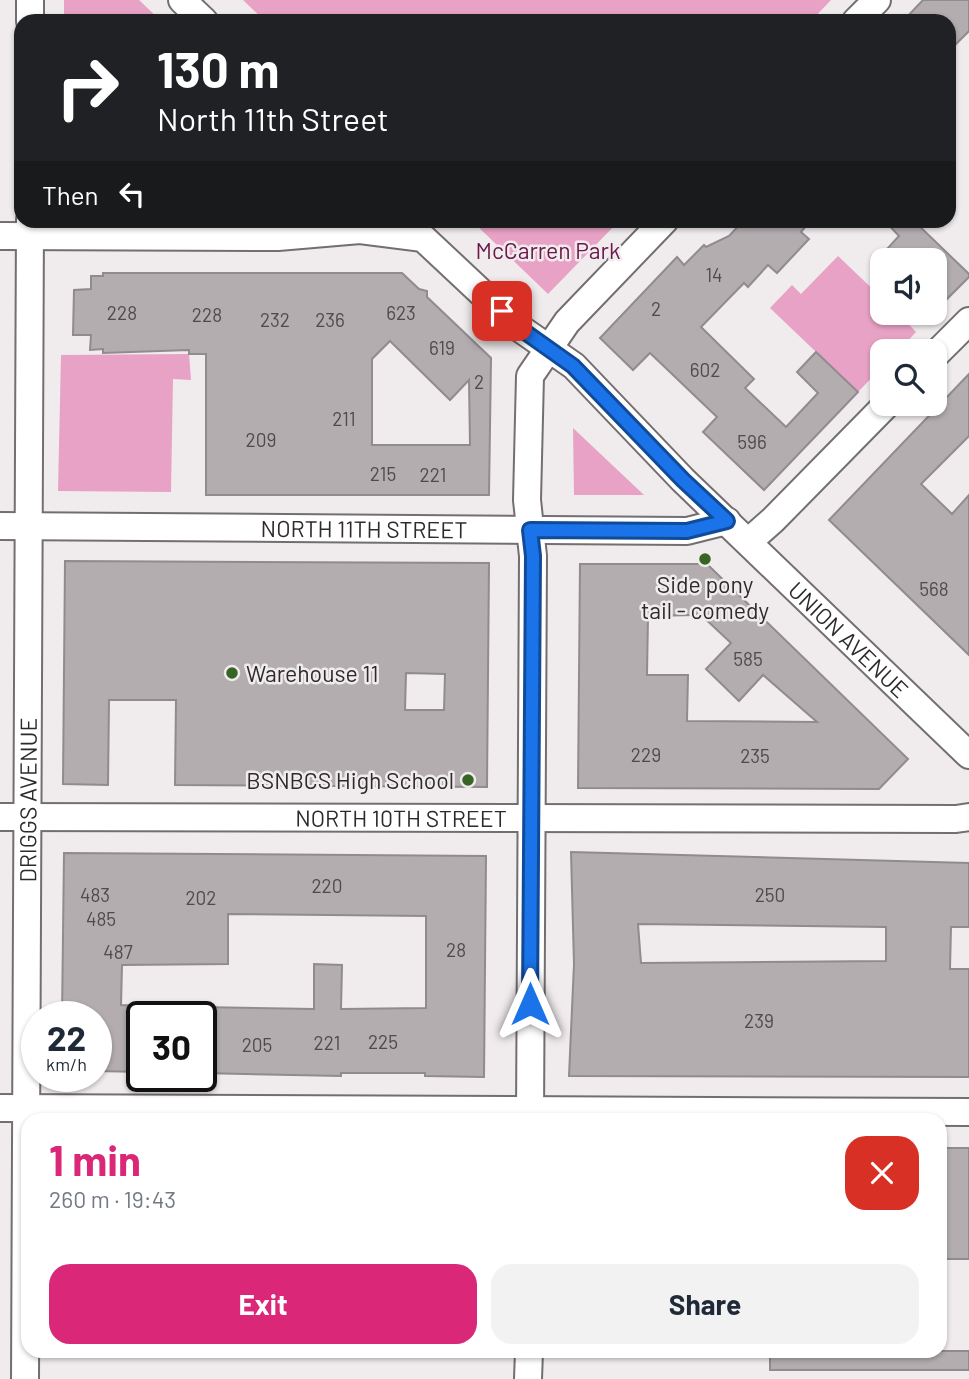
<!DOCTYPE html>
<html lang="en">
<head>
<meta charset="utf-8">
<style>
	body { margin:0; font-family:Barlow,sans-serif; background:#f2f2f3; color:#1f2937; height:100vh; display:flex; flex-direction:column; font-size:26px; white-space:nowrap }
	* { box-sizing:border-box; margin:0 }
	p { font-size:23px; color:#747a83 }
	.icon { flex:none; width:38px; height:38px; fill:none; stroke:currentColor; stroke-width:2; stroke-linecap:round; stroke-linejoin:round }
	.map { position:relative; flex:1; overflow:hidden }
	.sheet { position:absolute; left:21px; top:1113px; width:926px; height:245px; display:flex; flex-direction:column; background:#fff; border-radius:21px; box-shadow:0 2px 5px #0004 }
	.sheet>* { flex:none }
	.top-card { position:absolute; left:14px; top:14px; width:942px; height:214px; border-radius:21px; box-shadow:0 2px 5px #0004; background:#202124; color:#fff; overflow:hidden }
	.tools { position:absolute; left:870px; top:248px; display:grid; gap:14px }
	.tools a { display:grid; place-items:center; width:77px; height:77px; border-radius:14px; background:#fff; box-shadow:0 2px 5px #0004; font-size:35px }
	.speed { position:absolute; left:21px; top:1001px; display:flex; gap:14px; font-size:35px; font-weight:700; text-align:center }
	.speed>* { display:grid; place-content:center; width:91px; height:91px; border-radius:50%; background:#fff; box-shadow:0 2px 5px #0004; line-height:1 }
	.speed small { font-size:18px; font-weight:400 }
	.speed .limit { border:4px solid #111; border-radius:10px; background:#fff; color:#111 }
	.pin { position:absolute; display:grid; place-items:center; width:60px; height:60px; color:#fff; margin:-30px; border-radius:14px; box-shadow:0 4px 10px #0006 }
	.me { position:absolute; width:77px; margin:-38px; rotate:0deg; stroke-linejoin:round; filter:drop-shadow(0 0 5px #0008) }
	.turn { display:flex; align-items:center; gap:24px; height:147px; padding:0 28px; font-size:32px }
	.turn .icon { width:91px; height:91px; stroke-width:2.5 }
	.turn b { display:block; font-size:49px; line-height:60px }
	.then { display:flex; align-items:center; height:66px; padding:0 28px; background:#0003; gap:14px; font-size:26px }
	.round { display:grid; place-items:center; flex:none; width:74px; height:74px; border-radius:21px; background:#f2f2f3 }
	.head { display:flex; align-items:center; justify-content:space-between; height:119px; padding:0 28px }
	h1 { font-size:42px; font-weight:700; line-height:52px; color:#db2777 }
	.cta { display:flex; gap:14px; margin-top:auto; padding:14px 28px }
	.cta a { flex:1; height:80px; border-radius:21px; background:#db2777; color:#fff; font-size:28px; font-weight:700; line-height:80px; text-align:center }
	.cta a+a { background:#f2f2f3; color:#1f2937 }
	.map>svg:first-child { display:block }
	.green { fill:#e8a2c5 }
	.building { fill:#b3adb0; stroke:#908b8e; stroke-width:2; fill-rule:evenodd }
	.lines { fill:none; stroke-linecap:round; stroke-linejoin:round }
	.minor-casing { stroke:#736e70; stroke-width:30 }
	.minor { stroke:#fff; stroke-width:26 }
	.route-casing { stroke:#114b97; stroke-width:18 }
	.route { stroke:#1a73e8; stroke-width:12 }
	.poi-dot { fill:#376525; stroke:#f0ebed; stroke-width:2.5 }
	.labels { text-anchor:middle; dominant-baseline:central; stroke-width:5; stroke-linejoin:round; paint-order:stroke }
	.number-label { font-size:19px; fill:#4e4b4c }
	.park-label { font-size:23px; fill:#691849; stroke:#f0ebed }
	.street-label { font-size:23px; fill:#2c2a2b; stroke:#f0ebed }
	.poi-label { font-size:23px; fill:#2c2a2b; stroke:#f0ebed }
</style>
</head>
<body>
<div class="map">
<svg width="969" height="1379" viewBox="0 0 969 1379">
	<rect width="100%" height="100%" fill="#f0ebed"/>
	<g class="green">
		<path d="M64,0H139L161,21H64Z"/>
		<path d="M243,0H831L811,21H265Z"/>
		<path d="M472,221H619L548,294Z"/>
		<path d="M838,256L882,298V313H898L916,332L897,352H882V367L858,392L770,308L792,285L801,294Z"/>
		<path d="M189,354L191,380L173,379L171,492L58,491L61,355Z"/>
		<path d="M573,428L644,495H574Z"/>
	</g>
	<g class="building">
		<path d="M923,0H969V31L948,52V21H903Z"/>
		<path d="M744,220H811L801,232L809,239L777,273L768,265L748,287L744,283L701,327L754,379L745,388L786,427L818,393L797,372L816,352L858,392L764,490L703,432L717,417L650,353L633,370L600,338L677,257L684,265L704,245L706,247L729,236Z"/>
		<path d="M884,220H913L969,274V277L934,312V261H876L899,236Z"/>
		<path d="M103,273H402L419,289L427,291V297L491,358L489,495H206V354H189V350L103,353V349L90,350L91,335H73L74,290L91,289V276H103ZM390,341L450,400L469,380L470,445H372V359Z"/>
		<path d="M969,374V436L921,484L952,514L969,495V655L829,520Z"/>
		<path d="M65,561L489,563L487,787L175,785L176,700H109L108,785L63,784ZM406,673L445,674L444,710H405Z"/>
		<path d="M580,564H707L908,759L879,789L578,788ZM699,613L731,643L706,669L739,701L763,675L817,722L687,721L688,675H647L648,616L696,615Z"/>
		<path d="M571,852L969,863V927H951L950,969H969V1077L569,1076L574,964ZM638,924L886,927V961L641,963Z"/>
		<path d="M64,853L486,856L484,1077L425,1076V1073H341V1076L201,1073V1007L314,1009V964L342,965L341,1009L426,1008V916L228,914V964L122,965L121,1005L142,1006V1072L96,1071V1017H62Z"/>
		<rect x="940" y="1148" width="29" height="111"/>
		<rect x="770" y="1351" width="199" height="19"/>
	</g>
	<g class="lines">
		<g class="minor-casing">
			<g id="minor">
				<path d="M30,0V21"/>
				<path d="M182,0L204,21"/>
				<path d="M856,21L877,0"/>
				<path id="s1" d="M0,236L278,237L360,230L423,238L518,327L574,366L683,480L969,755"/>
				<path d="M934,356L969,321"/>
				<path id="s2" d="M0,526L687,531L727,521"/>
				<path d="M748,542L773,520L887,404"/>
				<path id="s3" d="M0,817L956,819L969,817"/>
				<path d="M0,1108L969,1112"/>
				<path d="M530,1120L533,556L527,500L530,376L567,322L665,220"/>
				<path id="s4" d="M25,1379L30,220"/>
				<path d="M528,1379L529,1351"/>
			</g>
		</g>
		<use href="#minor" class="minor"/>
	</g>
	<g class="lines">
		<g class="route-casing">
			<path id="route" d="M502,311L518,327L573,366L683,480L727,521L687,531L530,530L533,556L530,1004"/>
		</g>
		<use href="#route" class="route"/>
	</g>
	<g class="poi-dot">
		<circle cx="705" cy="559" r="7"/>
		<circle cx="232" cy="673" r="7"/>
		<circle cx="468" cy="780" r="7"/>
	</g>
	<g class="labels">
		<g class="number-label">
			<text x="714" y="274">14</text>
			<text x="656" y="308">2</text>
			<text x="122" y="312">228</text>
			<text x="401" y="312">623</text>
			<text x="207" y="314">228</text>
			<text x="275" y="319">232</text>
			<text x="330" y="319">236</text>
			<text x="442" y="347">619</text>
			<text x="705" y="369">602</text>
			<text x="479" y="381">2</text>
			<text x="344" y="418">211</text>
			<text x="261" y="439">209</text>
			<text x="752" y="441">596</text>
			<text x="383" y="473">215</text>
			<text x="433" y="474">221</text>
			<text x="934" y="588">568</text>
			<text x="748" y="658">585</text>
			<text x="646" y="754">229</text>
			<text x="755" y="755">235</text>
			<text x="327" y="885">220</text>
			<text x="95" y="894">483</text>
			<text x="770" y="894">250</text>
			<text x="201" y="897">202</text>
			<text x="101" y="918">485</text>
			<text x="456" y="949">28</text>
			<text x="118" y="951">487</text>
			<text x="759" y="1020">239</text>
			<text x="383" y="1041">225</text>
			<text x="327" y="1042">221</text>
			<text x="257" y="1044">205</text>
		</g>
		<g class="park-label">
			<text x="548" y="250">McCarren Park</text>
		</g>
		<g class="street-label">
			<text stroke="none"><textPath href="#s2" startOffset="364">NORTH 11TH STREET</textPath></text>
			<text stroke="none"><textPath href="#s1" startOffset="1010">UNION AVENUE</textPath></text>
			<text stroke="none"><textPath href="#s4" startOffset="579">DRIGGS AVENUE</textPath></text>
			<text stroke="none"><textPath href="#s3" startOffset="401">NORTH 10TH STREET</textPath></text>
		</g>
		<g class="poi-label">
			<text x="705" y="584">Side pony<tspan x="705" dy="26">tail - comedy</tspan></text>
			<text x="246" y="673" text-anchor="start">Warehouse 11</text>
			<text x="454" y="780" text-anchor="end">BSNBCS High School</text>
		</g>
	</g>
</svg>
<div class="tools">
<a><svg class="icon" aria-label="sound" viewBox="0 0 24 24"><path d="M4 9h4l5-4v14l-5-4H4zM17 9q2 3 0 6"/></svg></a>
<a><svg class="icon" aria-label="search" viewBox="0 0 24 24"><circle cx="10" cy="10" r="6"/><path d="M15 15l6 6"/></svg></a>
</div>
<div class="speed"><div>22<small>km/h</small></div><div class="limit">30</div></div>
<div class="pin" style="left:502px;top:311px;background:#d93025"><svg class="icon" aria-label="arrive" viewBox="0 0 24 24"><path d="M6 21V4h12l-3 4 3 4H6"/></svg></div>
<svg class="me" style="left:530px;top:1004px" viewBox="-20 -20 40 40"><path d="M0-17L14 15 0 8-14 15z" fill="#1a73e8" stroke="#fff" stroke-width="4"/></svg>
<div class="top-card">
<div class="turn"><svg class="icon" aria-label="right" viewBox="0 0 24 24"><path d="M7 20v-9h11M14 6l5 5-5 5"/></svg><div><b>130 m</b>North 11th Street</div></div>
<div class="then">Then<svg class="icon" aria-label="left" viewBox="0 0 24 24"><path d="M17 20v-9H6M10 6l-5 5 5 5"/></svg></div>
</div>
<section class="sheet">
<div class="head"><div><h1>1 min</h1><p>260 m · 19:43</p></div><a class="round" style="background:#d93025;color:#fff"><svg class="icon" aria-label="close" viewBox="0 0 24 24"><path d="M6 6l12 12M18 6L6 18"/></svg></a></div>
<div class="cta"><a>Exit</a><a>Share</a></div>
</section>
</div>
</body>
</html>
